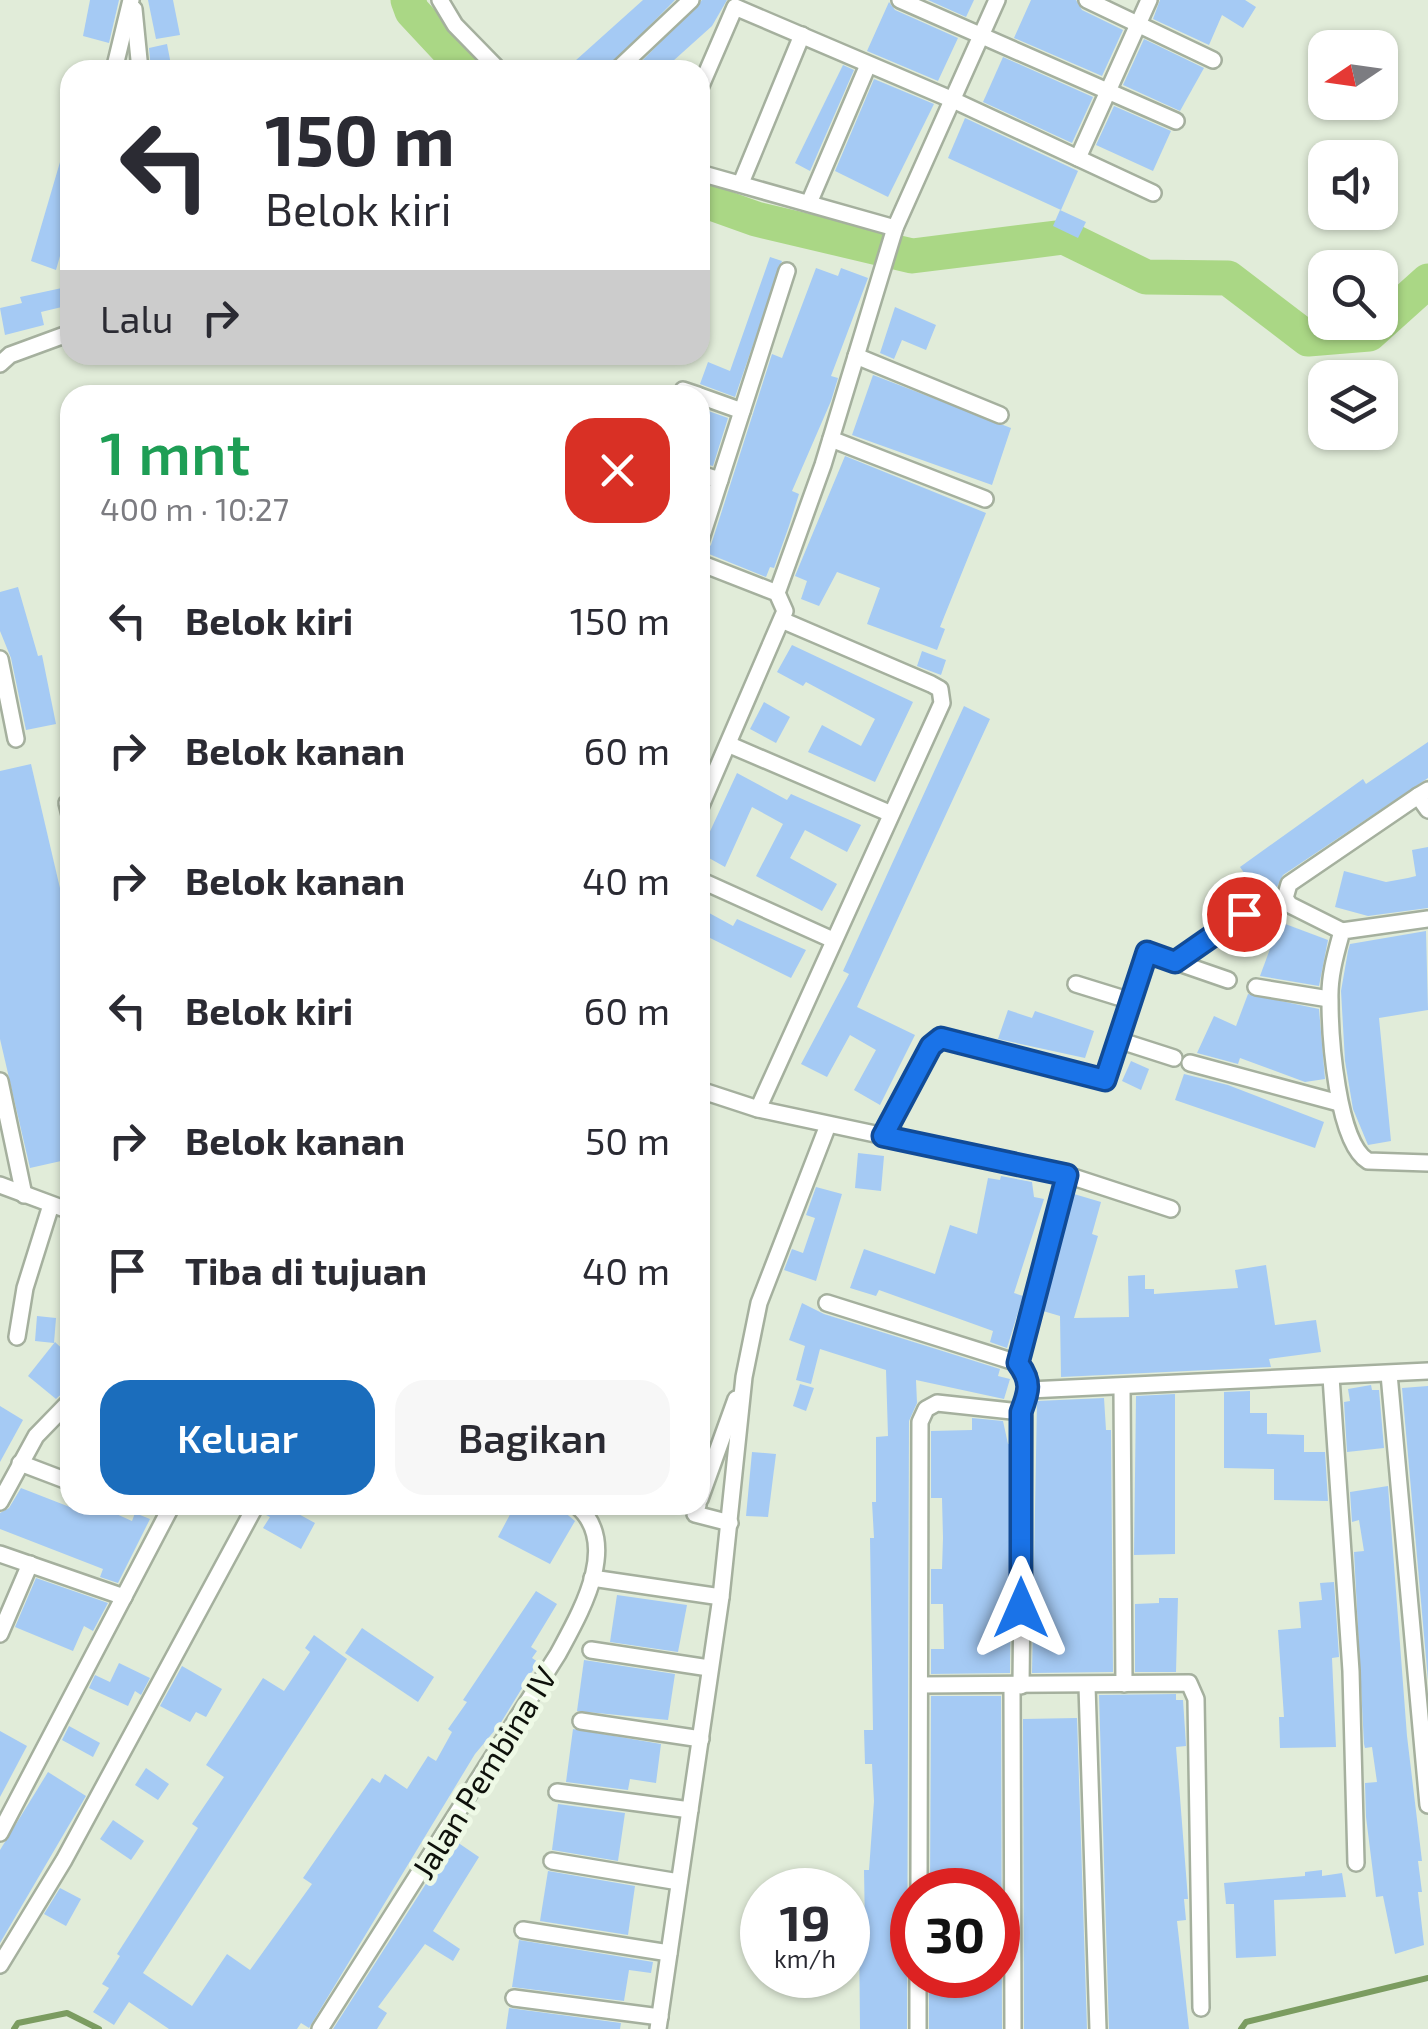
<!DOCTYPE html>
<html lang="id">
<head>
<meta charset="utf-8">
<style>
	body { margin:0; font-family:"Exo 2",sans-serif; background:#f7f7f7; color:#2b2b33; height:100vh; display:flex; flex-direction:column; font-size:38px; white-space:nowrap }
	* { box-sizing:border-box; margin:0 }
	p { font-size:32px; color:#7c7c81 }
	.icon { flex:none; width:55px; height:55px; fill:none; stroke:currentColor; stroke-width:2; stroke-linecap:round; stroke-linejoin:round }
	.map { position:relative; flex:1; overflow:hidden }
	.sheet { position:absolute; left:60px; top:385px; width:650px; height:1130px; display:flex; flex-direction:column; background:#fff; border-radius:30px; box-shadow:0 2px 8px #0004 }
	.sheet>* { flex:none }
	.guide { position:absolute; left:60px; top:60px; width:650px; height:305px; border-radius:30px; box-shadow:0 2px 8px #0004; background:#fff; color:#2b2b33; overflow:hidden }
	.needle { width:65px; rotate:257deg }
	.fabs { position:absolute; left:1308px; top:30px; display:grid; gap:20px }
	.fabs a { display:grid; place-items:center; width:90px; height:90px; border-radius:20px; background:#fff; box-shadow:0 2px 8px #0004; font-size:50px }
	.speed { position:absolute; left:740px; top:1868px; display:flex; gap:20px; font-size:50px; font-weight:700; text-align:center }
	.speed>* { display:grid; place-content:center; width:130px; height:130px; border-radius:50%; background:#fff; box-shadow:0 2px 8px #0004; line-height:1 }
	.speed small { font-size:25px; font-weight:400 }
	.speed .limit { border:15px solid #d22; background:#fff; color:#111 }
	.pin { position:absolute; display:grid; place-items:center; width:85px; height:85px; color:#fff; margin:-42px; border:5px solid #fff; border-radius:50%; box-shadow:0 2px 10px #0007 }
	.me { position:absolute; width:110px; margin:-55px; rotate:0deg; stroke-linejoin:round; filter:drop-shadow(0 0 8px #0008) }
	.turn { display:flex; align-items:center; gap:35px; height:210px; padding:0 40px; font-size:45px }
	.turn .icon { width:130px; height:130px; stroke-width:2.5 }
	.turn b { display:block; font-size:70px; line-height:85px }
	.then { display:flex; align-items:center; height:95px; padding:0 40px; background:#0003; gap:20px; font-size:38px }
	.round { display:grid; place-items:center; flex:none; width:105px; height:105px; border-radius:30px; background:#f7f7f7 }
	.head { display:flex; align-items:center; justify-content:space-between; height:170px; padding:0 40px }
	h1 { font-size:60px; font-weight:600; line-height:75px; color:#1e9e55 }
	.action { display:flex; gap:20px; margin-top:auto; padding:20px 40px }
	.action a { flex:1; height:115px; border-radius:30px; background:#1b6dbc; color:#fff; font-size:40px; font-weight:600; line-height:115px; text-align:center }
	.action a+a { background:#f7f7f7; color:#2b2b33 }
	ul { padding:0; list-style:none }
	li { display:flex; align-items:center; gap:30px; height:130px; padding:0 40px }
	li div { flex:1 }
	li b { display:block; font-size:38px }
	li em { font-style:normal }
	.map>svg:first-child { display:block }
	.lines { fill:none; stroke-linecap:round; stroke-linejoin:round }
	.stream { stroke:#7b9c60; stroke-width:6 }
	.river { stroke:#aad785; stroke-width:35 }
	.building { fill:#a5caf4 }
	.minor-casing { stroke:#a5b09e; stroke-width:20 }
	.minor { stroke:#fff; stroke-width:15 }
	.route-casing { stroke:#114b97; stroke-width:25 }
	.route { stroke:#1a73e8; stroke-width:18 }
	.labels { text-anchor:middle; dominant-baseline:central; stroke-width:10; stroke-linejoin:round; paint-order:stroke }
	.street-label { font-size:32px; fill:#0e110b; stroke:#eef9e6 }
</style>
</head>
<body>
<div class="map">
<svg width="1428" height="2029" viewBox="0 0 1428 2029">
	<rect width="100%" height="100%" fill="#e1ecd9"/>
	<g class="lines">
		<g class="stream">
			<path d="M14,2029L18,2023L67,2013L99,2029"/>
			<path d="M1241,2029L1246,2022L1428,1978"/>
		</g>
		<g class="river">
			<path d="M408,0L412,11L467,70"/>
			<path d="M700,199L756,219L912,256L1064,237L1146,277L1228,278L1308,339L1369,334L1428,281"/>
		</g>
	</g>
	<g class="building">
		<path d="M90,0H119L109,43L83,36Z"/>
		<path d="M148,0H173L180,35L156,39Z"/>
		<path d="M643,0H675L606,70H565Z"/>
		<path d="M702,0H727L712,26L663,70H633Z"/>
		<path d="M928,0H974L966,17Z"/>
		<path d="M1031,0H1076L1082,10L1123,30L1102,76L1014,38Z"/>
		<path d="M1160,0H1245L1256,7L1243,28L1222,15L1209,45L1153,19Z"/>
		<path d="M889,2L895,10L958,38L938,81L867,51Z"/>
		<path d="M1144,39L1204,68L1180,111L1123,85Z"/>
		<path d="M167,44L172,70H151L149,48Z"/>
		<path d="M1003,57L1093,97L1072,143L983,102Z"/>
		<path d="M843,65L854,70L810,171L795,163Z"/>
		<path d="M874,79L934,104L888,197L835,171Z"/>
		<path d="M1114,106L1171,131L1153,171L1096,145Z"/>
		<path d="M965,118L1078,171L1061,210L948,158Z"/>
		<path d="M65,145L70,146V221L56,270L31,261Z"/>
		<path d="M1060,210L1086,222L1078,238L1053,226Z"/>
		<path d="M770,257L782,261L735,397L700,384L708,362L730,371Z"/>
		<path d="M816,268L838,276L841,268L868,278L831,376L838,378L831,401L792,491L799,494L789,526L774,568L770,567L766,577L704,552L711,545L772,354L782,358Z"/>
		<path d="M62,288L66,306L41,312L44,325L5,335L0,308L22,303L20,297Z"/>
		<path d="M895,307L936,325L926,350L902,340L894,359L880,353Z"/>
		<path d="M873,375L1011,428L992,485L852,435Z"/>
		<path d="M700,408L728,418L713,466L700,463Z"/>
		<path d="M845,456L986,513L940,627L945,629L937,650L867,624L880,588L837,572L819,606L801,599L807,581L795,576Z"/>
		<path d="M18,587L38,656L42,655L56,724L26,730L11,658L0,631V592Z"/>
		<path d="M792,645L913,702L875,782L808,752L822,725L861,746L875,719L806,682L803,686L777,672Z"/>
		<path d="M922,651L946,660L941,675L917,666Z"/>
		<path d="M764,702L790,717L776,743L750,729Z"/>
		<path d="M964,706L990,719L857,1007L915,1035L880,1105L854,1090L876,1050L850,1035L827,1077L801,1064L849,974L843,971Z"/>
		<path d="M1428,742V778L1283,875L1276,889L1262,899L1240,867L1363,779L1366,784Z"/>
		<path d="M31,764L70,931V1159L30,1168L0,1039V771Z"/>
		<path d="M737,773L787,800L791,794L861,825L847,852L805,830L790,858L837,884L822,911L756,876L783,824L752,807L725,867L700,853Z"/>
		<path d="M1428,847V908L1368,916L1335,907L1344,871L1386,882L1408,878L1416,876L1412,850Z"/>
		<path d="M700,908L733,926L737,919L806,950L791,978L700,933Z"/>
		<path d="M1280,922L1328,940L1319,986L1260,976Z"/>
		<path d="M1426,931L1428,1010L1379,1018L1391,1141L1368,1145L1353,1109L1345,1061L1341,991L1348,951L1350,944Z"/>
		<path d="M1248,994L1319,1009L1325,1079L1305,1082L1240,1058L1238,1064L1197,1053L1214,1016L1236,1026Z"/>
		<path d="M1008,1010L1032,1018L1035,1011L1094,1031L1085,1058L998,1039Z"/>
		<path d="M1131,1061L1149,1069L1141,1090L1122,1081Z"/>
		<path d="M1184,1074L1228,1085L1324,1122L1315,1148L1175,1100Z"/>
		<path d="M858,1153L884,1156L881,1191L855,1188Z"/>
		<path d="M1001,1176L1032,1182L1034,1197L1044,1199L1014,1293L1023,1296L1007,1348L990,1342L993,1331L879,1290L876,1296L850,1288L864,1249L935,1274L950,1225L977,1234L988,1178L1000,1180Z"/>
		<path d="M816,1187L842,1194L816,1281L784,1270L792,1249L803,1253L815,1218L806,1215Z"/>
		<path d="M1074,1194L1101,1202L1092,1234L1098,1236L1074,1318L1129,1317L1128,1276L1145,1275V1289H1154V1294L1238,1288L1235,1270L1266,1265L1275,1325L1316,1320L1321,1352L1269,1359L1271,1367L1061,1377L1060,1316L1043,1311Z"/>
		<path d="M802,1303L824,1314L1000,1369L998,1376L1010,1379L1004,1399L916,1380L917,1403L909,1421L907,2029H860L859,1928H865L864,1870H869L874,1801L872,1764H865L864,1730H873L870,1538H874L872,1502H876V1437L888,1436L886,1370L820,1349L811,1384L796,1380L805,1346L789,1340Z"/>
		<path d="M37,1316L56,1318L54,1343L35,1341Z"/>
		<path d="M55,1342L70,1356V1386L56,1399L28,1376Z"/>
		<path d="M800,1384L814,1388L806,1411L793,1406Z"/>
		<path d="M1371,1385L1372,1390H1379L1384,1448L1347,1452L1344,1402L1350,1401L1348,1389Z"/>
		<path d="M1428,1386V1680L1402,1388Z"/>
		<path d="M1250,1391V1413H1267V1434L1304,1435V1452H1325L1328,1501L1274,1500V1469L1224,1468V1392Z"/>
		<path d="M1175,1394V1554L1134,1555L1136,1396Z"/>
		<path d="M1104,1398L1106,1430H1111L1113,1672L1032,1673L1037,1401Z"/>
		<path d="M0,1406L23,1420L0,1462Z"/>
		<path d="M972,1418L1003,1421L1008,1444H1012L1010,1673L931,1674V1649H944L943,1604H931V1569H942L943,1538L942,1498H931V1431L972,1430Z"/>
		<path d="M752,1452L776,1454L768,1517L746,1516Z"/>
		<path d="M1388,1486L1407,1736L1422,1861H1418L1422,1892H1418L1424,1945L1395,1954L1383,1896L1376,1897L1366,1817L1365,1783L1377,1782L1372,1747L1365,1748L1364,1744L1354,1552L1364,1551L1359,1520L1352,1522L1350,1492Z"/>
		<path d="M21,1488L80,1511L83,1505H96L132,1521L135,1513L150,1519L118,1583L100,1577L103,1569L0,1529V1513L9,1508Z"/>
		<path d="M267,1505H282L315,1523L301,1549L263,1528L270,1517L264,1514Z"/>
		<path d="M515,1505H556L575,1521L550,1564L498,1537Z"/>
		<path d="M36,1578L108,1603L93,1631L84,1626L73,1651L15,1627Z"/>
		<path d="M1334,1582L1339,1657L1332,1658L1336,1747L1280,1748L1279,1717H1284L1278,1630L1301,1628L1299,1602L1322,1600L1320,1583Z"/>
		<path d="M536,1591L557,1604L531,1647L537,1651L532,1658L538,1662L500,1724L475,1754L309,2028L301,2023L297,2029H169L129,2002L114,2025L93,2012L109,1988L102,1984L120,1956L117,1954L198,1828L192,1824L224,1777L206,1765L263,1678L284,1691L310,1652L305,1648L314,1635L347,1659L143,1973L192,2006L227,1954L250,1970L312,1884L303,1878L372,1778L380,1783L385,1774L407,1789L428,1756L436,1761L452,1732L448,1729L467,1702L463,1700Z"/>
		<path d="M617,1595L687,1605L678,1652L610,1642Z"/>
		<path d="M1159,1598H1178L1176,1672H1135V1604L1159,1603Z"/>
		<path d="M362,1628L434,1677L418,1702L345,1653Z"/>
		<path d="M584,1660L675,1674L668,1720L577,1711Z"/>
		<path d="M119,1663L150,1678L141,1695L135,1691L128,1706L89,1688L95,1675L110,1682Z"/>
		<path d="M182,1666L222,1689L206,1717L196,1712L190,1722L160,1706Z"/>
		<path d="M1176,1694V1700H1183L1185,1730L1186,1746L1176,1747L1188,1899H1184L1186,1920L1177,1921L1189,2029H1109L1099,1695Z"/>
		<path d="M931,1696H1001L1002,2029H929V1975H998V1890H930Z"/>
		<path d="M1077,1718L1087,2029H1024L1023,1719Z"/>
		<path d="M69,1726L100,1743L93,1757L62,1740Z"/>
		<path d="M573,1729L661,1744L656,1783L630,1779L628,1790L566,1782Z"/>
		<path d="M0,1731L27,1746L0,1797Z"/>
		<path d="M146,1768L169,1784L158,1800L135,1785Z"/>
		<path d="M48,1772L86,1796L0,1943V1850Z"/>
		<path d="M558,1804L625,1813L618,1861L552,1850Z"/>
		<path d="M113,1820L144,1841L131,1860L100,1839Z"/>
		<path d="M454,1840L479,1857L433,1931L460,1949L453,1961L425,1944L378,2007L387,2013L377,2029H333Z"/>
		<path d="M1322,1870V1876L1342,1873L1346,1897L1274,1900L1276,1956L1236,1958L1234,1904H1226L1224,1883L1305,1876V1872Z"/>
		<path d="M548,1871L635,1886L628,1935L540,1921Z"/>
		<path d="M60,1888L81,1899L66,1926L44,1914Z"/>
		<path d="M519,1940L653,1962L651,1973L629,1970L624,2001L512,1987Z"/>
		<path d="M509,2008L621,2023L620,2029H506Z"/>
	</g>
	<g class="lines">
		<g class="minor-casing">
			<g id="minor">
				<path d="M440,0L455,25L499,70"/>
				<path d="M900,0L1176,121"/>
				<path d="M1087,0L1213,60"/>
				<path d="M134,9L140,70"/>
				<path d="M114,70L131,0"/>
				<path d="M617,70L691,0"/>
				<path d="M700,88L735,7L953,100L1153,193"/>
				<path d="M1078,158L1149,0"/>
				<path d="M700,173L895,228"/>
				<path d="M741,183L802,35"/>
				<path d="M809,203L868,65"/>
				<path d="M856,356L1000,415"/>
				<path d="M0,364L10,355L70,333"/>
				<path d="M683,390L698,395"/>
				<path d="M700,396L742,411"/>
				<path d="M831,439L985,499"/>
				<path d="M700,474L720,480"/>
				<path d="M700,542L787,271"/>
				<path d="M700,563L777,593L785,611L700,808"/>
				<path d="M777,593L823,465L895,228L997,0"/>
				<path d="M0,659L16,739"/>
				<path d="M730,745L889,813"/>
				<path d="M1428,790L1418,796L1428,810"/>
				<path d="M67,803L70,815"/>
				<path d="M700,880L833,940"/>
				<path d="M1428,919L1342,931C1336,953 1329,976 1330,1000C1330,1036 1337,1143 1368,1161L1428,1163"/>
				<path d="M1342,931L1290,905L1285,898L1289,884L1418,796"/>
				<path d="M1175,962L1245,914"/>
				<path d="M1076,984L1131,1001"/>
				<path d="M1256,987L1329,999"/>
				<path d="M1118,1040L1174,1058"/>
				<path d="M1190,1063L1339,1103"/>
				<path d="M0,1081L24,1195"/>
				<path d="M700,1090L758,1109L1067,1175L1171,1209"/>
				<path d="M758,1109L942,703L940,689L931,684L784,621"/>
				<path d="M883,1136L931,1046L941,1037L1105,1080L1147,952L1228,980"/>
				<path d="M0,1185L70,1211"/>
				<path d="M827,1303L1018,1363L1028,1376L1029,1390L1428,1371"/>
				<path d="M17,1337L25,1288L51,1205"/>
				<path d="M1018,1363L1067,1175"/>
				<path d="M1389,1374L1428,1805"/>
				<path d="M1331,1377L1351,1671L1356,1863"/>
				<path d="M1122,1388L1124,1684"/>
				<path d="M20,1463L70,1482"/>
				<path d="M700,1499L736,1399"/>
				<path d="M0,1502L36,1436L70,1401"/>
				<path d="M698,1505L695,1514L730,1523"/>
				<path d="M0,1554L124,1597"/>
				<path d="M592,1578L721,1597"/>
				<path d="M0,1634L30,1564"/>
				<path d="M591,1650L709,1668"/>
				<path d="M920,1685L1189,1683L1196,1699L1201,2008"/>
				<path d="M1012,1686L1013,2029"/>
				<path d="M1021,1686L1024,1404"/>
				<path d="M1087,1686L1098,2029"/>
				<path d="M581,1721L701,1739"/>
				<path d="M557,1792L690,1810"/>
				<path d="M0,1833L172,1505"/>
				<path d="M552,1861L679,1882"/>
				<path d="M919,1890L920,1422L926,1409L937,1403L1021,1412"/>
				<path d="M523,1930L669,1953"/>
				<path d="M0,1965L64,1860L256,1505"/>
				<path d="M514,1998L660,2017"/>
				<path d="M320,2029L558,1654C580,1613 622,1543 576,1505"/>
				<path d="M658,2029L721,1597L744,1377L759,1303L828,1125"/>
				<path d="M918,2029V1975"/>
			</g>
		</g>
		<use href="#minor" class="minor"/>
	</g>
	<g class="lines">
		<g class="route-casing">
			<path id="route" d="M1021,1608V1412C1029,1391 1032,1382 1018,1363L1067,1175L883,1136L931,1046L941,1038L1105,1080L1147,952L1175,962L1244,914"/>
		</g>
		<use href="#route" class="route"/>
	</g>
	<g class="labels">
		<g class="street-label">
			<text transform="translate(483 1772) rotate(-58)">Jalan Pembina IV</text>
		</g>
	</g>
</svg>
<div class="fabs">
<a><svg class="needle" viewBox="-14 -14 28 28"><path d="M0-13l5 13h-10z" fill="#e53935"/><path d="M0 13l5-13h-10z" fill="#7c7c81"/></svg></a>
<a><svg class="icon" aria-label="sound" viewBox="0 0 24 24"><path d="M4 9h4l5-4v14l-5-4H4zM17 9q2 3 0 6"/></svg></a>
<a><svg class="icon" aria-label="search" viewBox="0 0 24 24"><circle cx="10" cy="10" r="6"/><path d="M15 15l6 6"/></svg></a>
<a><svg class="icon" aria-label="layers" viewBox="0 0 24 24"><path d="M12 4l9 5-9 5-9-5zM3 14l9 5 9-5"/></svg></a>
</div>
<div class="speed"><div>19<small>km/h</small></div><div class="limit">30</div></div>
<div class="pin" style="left:1244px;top:914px;background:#d93025"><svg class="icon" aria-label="arrive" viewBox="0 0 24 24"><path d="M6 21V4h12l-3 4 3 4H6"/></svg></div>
<svg class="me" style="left:1021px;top:1608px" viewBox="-20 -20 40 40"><path d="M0-17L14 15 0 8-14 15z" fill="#1a73e8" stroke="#fff" stroke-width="4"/></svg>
<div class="guide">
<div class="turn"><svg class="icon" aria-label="left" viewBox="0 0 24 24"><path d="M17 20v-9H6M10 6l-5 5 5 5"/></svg><div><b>150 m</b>Belok kiri</div></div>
<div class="then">Lalu<svg class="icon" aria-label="right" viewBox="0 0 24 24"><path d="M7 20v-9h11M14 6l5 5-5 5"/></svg></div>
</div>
<section class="sheet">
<div class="head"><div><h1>1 mnt</h1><p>400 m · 10:27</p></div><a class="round" style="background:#d93025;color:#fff"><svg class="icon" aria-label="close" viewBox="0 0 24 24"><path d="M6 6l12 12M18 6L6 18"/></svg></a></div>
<ul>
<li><svg class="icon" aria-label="left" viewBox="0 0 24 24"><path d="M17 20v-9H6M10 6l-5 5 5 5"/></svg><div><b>Belok kiri</b></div><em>150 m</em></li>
<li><svg class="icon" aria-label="right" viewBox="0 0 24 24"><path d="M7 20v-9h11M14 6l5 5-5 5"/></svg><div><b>Belok kanan</b></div><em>60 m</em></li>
<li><svg class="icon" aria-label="right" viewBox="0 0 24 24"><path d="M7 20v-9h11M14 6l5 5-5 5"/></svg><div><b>Belok kanan</b></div><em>40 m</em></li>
<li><svg class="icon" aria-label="left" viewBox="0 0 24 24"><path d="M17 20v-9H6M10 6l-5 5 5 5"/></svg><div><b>Belok kiri</b></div><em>60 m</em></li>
<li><svg class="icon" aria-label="right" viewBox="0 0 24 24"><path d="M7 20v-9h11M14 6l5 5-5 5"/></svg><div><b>Belok kanan</b></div><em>50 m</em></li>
<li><svg class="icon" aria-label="arrive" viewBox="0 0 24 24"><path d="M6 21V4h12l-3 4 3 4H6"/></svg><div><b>Tiba di tujuan</b></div><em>40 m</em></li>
</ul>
<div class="action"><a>Keluar</a><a>Bagikan</a></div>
</section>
</div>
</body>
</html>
